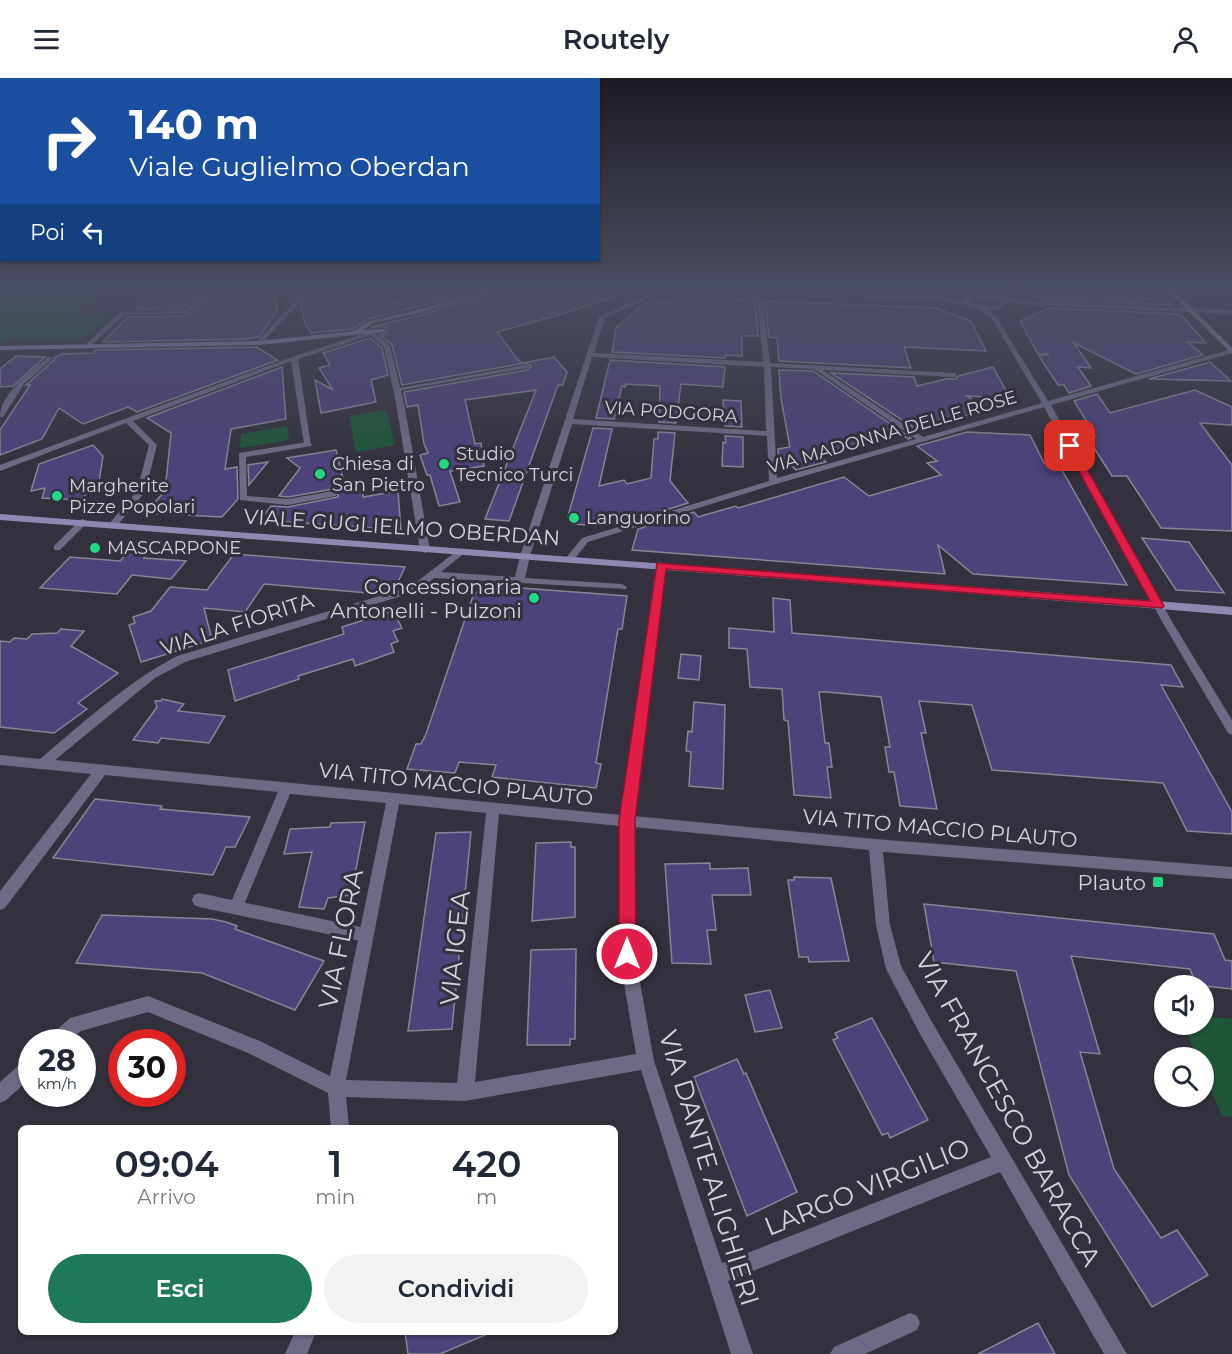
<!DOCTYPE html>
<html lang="it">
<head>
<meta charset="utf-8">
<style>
	body { margin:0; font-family:Montserrat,sans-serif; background:#f2f2f3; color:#1f2937; height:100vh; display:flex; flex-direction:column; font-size:22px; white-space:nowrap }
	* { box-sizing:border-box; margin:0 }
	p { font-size:20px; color:#747a83 }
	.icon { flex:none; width:33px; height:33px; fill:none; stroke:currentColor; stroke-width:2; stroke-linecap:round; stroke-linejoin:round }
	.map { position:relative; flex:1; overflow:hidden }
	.side { position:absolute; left:18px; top:1047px; width:600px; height:210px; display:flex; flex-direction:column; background:#fff; border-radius:9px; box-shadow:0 2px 4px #0004 }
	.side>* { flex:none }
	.hud { position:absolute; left:0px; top:0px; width:600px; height:183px; box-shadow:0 2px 4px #0004; background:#1a4fa0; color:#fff; overflow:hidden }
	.fabs { position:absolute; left:1154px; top:897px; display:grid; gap:12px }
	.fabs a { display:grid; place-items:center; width:60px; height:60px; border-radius:50%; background:#fff; box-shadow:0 2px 4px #0004; font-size:30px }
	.speed { position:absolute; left:18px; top:951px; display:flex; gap:12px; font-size:30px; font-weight:700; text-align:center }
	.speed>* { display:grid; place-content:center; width:78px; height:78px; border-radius:50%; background:#fff; box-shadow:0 2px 4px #0004; line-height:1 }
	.speed small { font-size:15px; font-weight:400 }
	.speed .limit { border:9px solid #d22; background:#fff; color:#111 }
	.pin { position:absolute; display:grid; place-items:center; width:51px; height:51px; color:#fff; margin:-26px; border-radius:12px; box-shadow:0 3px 9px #0006 }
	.me { position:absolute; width:66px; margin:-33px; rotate:0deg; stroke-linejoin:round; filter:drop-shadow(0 0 4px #0008) }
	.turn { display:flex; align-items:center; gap:21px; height:126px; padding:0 30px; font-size:27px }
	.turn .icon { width:78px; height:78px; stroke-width:2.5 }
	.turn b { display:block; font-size:42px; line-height:51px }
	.then { display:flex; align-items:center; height:57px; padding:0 30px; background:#0003; gap:12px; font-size:22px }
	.eta { display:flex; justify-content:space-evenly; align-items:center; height:102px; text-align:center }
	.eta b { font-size:36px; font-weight:600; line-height:42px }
	.action { display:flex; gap:12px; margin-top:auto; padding:12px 30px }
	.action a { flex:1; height:69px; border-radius:36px; background:#20785b; color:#fff; font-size:24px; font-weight:600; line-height:69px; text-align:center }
	.action a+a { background:#f2f2f3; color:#1f2937 }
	header { display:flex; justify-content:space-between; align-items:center; height:78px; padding:0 30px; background:#fff; font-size:27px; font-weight:600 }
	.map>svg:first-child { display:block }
	.green { fill:#1f5638 }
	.building { fill:#4d427a; stroke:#888694; stroke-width:1.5 }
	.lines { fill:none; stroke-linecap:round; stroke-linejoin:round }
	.lane { fill:#6e6a85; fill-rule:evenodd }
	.street { fill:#6e6a85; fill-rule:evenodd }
	.secondary { fill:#8e89b2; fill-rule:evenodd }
	.route { fill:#e11d48; stroke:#92132f; stroke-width:1.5 }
	.poi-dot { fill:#22d887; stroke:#33313d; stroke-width:2 }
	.labels { text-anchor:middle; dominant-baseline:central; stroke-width:6; stroke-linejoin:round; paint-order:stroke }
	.far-street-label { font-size:18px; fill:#d3d3da; stroke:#33313d }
	.far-poi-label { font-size:18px; fill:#d3d3da; stroke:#33313d; text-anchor:start }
	.street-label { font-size:21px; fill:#d3d3da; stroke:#33313d }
	.poi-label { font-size:21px; fill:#d3d3da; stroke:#33313d; text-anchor:end }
	.near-street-label { font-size:26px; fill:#d3d3da; stroke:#33313d }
</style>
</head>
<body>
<header><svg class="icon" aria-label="menu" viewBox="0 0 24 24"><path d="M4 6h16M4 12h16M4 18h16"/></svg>Routely<svg class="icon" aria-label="person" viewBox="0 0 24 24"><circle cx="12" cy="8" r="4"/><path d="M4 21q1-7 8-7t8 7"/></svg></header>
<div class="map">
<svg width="1232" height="1276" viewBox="0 0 1232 1276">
	<rect width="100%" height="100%" fill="#33313d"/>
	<g class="green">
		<path d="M0,209H103L99,217L72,239H108L83,261L10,260L0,265Z"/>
		<path d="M386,332L395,367L356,374L349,338Z"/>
		<path d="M287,348L289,362L240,370L241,356Z"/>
		<path d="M1203,938L1232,941V1039L1222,1038L1203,993V980L1197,979L1184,947L1203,946Z"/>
	</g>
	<g class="building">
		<path d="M229,209H275L277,233L259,259L247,261L103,264L128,239L187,238L222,211Z"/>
		<path d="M316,209H376L393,225L432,216L449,221L368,241L353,251L311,255L305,245L301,226Z"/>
		<path d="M463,209H492L468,216L446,213Z"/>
		<path d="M509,209H631L632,213L562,236L497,254L518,282L523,285L554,279L567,294L563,307H558L509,443L485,441L536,312L465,322L475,366L481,365L484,388L450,393L460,424L439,428L430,397H427L420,377L428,375L424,366L418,327L407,329L404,314L527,292L531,288L525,285L402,307L392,267L380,257L386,255L387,249H371L425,236Z"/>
		<path d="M1027,209L1130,214L1126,209H1152L1156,210L1172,227L1046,222L1026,215Z"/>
		<path d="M160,211H208L182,231H136Z"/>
		<path d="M693,218L755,223L758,258H742V278L726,277L725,280L612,274L616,250L649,222L658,225Z"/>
		<path d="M765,223L936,230L971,243L986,273L904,269L911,290L779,283L777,260L769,259Z"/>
		<path d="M1049,230L1180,236L1206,265L1188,264L1203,277L1136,296L1074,265L1091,290L1078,289L1091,308L1069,315L1064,307H1058L1039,278L1049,276H1038L1020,243Z"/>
		<path d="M370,260L382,270L388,297L371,302L376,324L321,335L315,302L333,312L319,290L330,287L323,275Z"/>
		<path d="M256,269L278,282L137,334L128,329L83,346L59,330L42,361L0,377V352L30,307H26L54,282L55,279L62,276L94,275L95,272Z"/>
		<path d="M16,278L45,279L13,308L0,309V291Z"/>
		<path d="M610,282L725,289L723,309L681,306L676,345L659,344L660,308L626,306L625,309L622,308L614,341L596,340Z"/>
		<path d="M1210,284L1231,303L1149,301Z"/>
		<path d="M282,289L286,341L231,351L225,391L237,389L238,421L222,439L145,435L165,413L171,355L147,340Z"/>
		<path d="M993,289L1010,320L967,318L989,332L914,350L831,295L914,299L917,308L946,301H956L958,298Z"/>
		<path d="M779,292L813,293L911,360L908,361L897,353L854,366L857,368L819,378L826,384L796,392L778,375V371L790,369L781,321Z"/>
		<path d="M1195,312L1232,329V347L1200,345L1232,387V453L1161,450L1127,398H1112L1085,356L1095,357L1074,323L1097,316L1110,335Z"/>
		<path d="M723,322L741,323L742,349L725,348Z"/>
		<path d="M593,350L612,351L599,408L624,402L627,406L651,400L654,361H658V354L675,355L670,403L688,425L621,446L588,443V447L572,446L568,438Z"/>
		<path d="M967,354L1030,357L1044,385H1058L1127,507L973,496L938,467L945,496L632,472L638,451L694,434L698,439L736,428L738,430L844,399L869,418L941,397L927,385L937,383L917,368Z"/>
		<path d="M725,358L743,359V389L722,388L723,364L726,365Z"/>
		<path d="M93,367L103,378L99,404L80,422L42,420L45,410L31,413L39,386Z"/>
		<path d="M336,372L346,412L363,410V419L398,413L401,452L260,442L271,428L288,429L338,419V414L333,411L288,419L279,418L300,390L287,380Z"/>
		<path d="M268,384L249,407L248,387Z"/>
		<path d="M1142,460L1189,464L1224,515L1176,512Z"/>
		<path d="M133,469L149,470L144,480L186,483L171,501L132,497L117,516L40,510L70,479L120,483Z"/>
		<path d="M234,476L309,482L405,489L397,506L388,509L390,513L380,516L264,506L245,534L204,530L212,562L141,584L129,547L135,545L133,539L151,533L170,509L207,512Z"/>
		<path d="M494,508L627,518L622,551H618L596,685L601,686L596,710L492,699L496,687L459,684L455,695L407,691L416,666H421L426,656L473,518L481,511Z"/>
		<path d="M773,520L790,522L792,555L1171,587L1183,609L1161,607L1232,734V756L1187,753L1163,705L992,692L972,627L919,623L926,655H921L937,731L900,728L894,694H889L885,669H890L881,619L827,614H819L825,665H829L832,689H827L831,720L794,717L788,643L784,642L782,611L750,609L747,571L729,570V550L774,554Z"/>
		<path d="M393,533L402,550L393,553L398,563L391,566L394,574L355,588L353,581L298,598L299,601L235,623L228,592L344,556L342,549Z"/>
		<path d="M61,551L84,553L71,568L118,595L78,625L87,631L54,655L0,649V563L10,564L14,560L27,561L32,556L57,555Z"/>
		<path d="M681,576L701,578L699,602L678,600Z"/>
		<path d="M162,621L184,626L178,633L225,638L209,665L161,660L158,665L133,662L157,629L155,623H161Z"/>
		<path d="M694,624L725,627L723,711L689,708L691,674L686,673L688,653L692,654Z"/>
		<path d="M95,721L162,728L160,731L250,739L235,769H226L213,797L53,780Z"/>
		<path d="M365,744L351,817L328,820L324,831L299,829L312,774L284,776L290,751L330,749L331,745Z"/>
		<path d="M471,754L452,951L408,953L436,755Z"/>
		<path d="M571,764V769H575V839L532,843L536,765Z"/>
		<path d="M710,785V791L748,790L751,817H712L716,852H707L711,886L672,885L665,786Z"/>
		<path d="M794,799L831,800L849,883L809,884L808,879H799L788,802H794Z"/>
		<path d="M924,826L1214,856L1225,882L1232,883V911L1196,907L1190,891L1071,878L1100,976L1080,974L1114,1091L1161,1160L1177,1152L1208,1197L1152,1229L1069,1097L1016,893L934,884Z"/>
		<path d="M102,837L212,841L226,844L237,848L235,851L324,883L295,932L202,895L76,885Z"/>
		<path d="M576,871L575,961H570V967H527L531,872Z"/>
		<path d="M770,912L782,950L755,954L745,917Z"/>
		<path d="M872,940L928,1042L890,1060L888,1055L882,1057L833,962L838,960L835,955Z"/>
		<path d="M737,981L744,996L746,995L797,1114L747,1138L694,999Z"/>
		<path d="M1038,1245L1055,1276H978Z"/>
		<path d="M405,1254H492L440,1276H408Z"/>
	</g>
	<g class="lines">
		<g class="lane">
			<path d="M525,287L529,289L527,290L398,313L394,311Z"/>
			<path d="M308,364L312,366L311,368L246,379L247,418L288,421L333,413L337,416L336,418L288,427L240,422L239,375Z"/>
			<path d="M199,815L365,850L370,852L373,857L370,862L365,864L199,829L194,827L192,822L194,817Z"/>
		</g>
		<g class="street">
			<path d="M214,209H221L187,236L124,237L88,270L83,269L120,234L183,233Z"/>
			<path d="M308,209H314L261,266H257V264Z"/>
			<path d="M639,209H646L657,213L687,209L668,216L655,217L605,240L594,275L763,284L756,214L694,209H739L945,219L964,223L965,218C985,211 1007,220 1027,223L1232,232V236L1027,227L1006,223L1008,225L999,231L988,232L997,240L1048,323L1232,271V275L1051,327L1174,547L1232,642V657L1228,655L1164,547L1044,329L776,406L588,464L573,483L570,484L565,481L582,460L769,403L767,358L572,346L530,478L525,500L622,506L627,509L626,511L434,500L418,513L185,584L155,600L55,682L621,737L656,487L661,484L666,487L634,738L875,761L1232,789V801L883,774L890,847L901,888L932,944L1127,1276H1104L1000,1094L728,1203L753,1276H731L641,992L465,1023L346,1019L349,1050H331L328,1015L248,975L148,934L81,953L68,964H48L50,958L70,940L148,918L260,963L330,998L386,725L290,716L241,834L236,836L231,834L229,829L278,714L105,697L5,830L0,832V813L91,696L0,687V677L40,681C84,644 126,605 177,578L410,509L458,472L461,471L466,474L441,494L515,499L520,478L599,239L648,215ZM762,214L945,223L978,230L992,241L1042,325L923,359L823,292L953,299H956V295L770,285ZM973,219L993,220L1001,225C991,231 980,228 970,222V220ZM592,279L764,289L766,353L573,341ZM771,289L814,291L916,361L777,400ZM399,726L486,735L457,1005L346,1002ZM499,736L620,748L619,876L636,976L475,1004ZM634,749L869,772L876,847L886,891L920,956L991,1079L722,1185L654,983L635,876Z"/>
			<path d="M372,253L390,268L404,325L430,472L428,474L425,475L420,472L396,325L384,269L371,257L298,281L311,368L304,366L291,283L133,343L157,367L145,414L116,449H110L108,447L137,413L149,367L126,345L0,393V387L292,279Z"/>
			<path d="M48,279L53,280L24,306L3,339H0C0,316 31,293 48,279Z"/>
			<path d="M83,441L88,444L60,472H54V468L80,442Z"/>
			<path d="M32,979V999L6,1022L0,1025V1004L26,981Z"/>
			<path d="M910,1235L917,1238L920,1245L917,1252L865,1276H830L834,1269Z"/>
			<path d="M295,1254H316L307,1276H285Z"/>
		</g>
		<g class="secondary">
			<path d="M415,209C432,209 450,219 463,219C478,219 491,209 507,209L424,234L373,245L363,252L385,251V253L383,254L259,267L0,272V268L259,263L354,253L369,243L421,231L457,221Z"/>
			<path d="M1164,209H1171L1232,270V276Z"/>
			<path d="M0,436C411,468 822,496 1232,529V537C822,502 411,474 0,442Z"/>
		</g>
	</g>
	<linearGradient id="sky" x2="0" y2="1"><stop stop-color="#1c1b22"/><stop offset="0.54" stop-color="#4a4e62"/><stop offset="1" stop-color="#4a4e62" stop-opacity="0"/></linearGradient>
	<rect width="1232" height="388" fill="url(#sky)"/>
	<path class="route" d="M1070,365L1074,368L1164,528L1162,530L666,491L635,743L636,876L634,882L627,885L621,882L619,876V743L657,485L1150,523L1065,368Z"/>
	<g class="poi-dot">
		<circle cx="444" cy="386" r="6"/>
		<circle cx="320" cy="396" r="6"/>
		<circle cx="57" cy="418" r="6"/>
		<circle cx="574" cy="440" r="6"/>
		<circle cx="95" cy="470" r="6"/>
		<circle cx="534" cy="520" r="6"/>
		<rect x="1152" y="798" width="12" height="12" rx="3"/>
	</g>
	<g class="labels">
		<g class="far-street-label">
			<text transform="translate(671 334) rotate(4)">VIA PODGORA</text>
			<text transform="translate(892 354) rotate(-16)">VIA MADONNA DELLE ROSE</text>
		</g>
		<g class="far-poi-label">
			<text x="456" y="376">Studio<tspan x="456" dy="21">Tecnico Turci</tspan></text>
			<text x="332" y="386">Chiesa di<tspan x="332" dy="21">San Pietro</tspan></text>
			<text x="69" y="408">Margherite<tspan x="69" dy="21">Pizze Popolari</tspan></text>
			<text x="586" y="440">Languorino</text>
			<text x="107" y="470">MASCARPONE</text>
		</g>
		<g class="street-label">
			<text transform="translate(402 449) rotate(4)">VIALE GUGLIELMO OBERDAN</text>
			<text transform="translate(237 546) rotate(-18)">VIA LA FIORITA</text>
			<text transform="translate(456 706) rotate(6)">VIA TITO MACCIO PLAUTO</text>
			<text transform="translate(940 750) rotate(5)">VIA TITO MACCIO PLAUTO</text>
		</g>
		<g class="poi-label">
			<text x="522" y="508">Concessionaria<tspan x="522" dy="24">Antonelli - Pulzoni</tspan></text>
			<text x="1146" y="804">Plauto</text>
		</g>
		<g class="near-street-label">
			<text transform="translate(341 861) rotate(-79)">VIA FLORA</text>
			<text transform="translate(455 870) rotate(-84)">VIA IGEA</text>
			<text transform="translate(1008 1031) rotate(61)">VIA FRANCESCO BARACCA</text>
			<text transform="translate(709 1090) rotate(73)">VIA DANTE ALIGHIERI</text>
			<text transform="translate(867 1109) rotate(-22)">LARGO VIRGILIO</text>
		</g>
	</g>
</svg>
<div class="fabs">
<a><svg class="icon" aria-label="sound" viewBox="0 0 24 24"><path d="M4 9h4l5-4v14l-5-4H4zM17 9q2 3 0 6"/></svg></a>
<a><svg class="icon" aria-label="search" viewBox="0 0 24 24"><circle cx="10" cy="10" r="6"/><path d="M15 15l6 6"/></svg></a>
</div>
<div class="speed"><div>28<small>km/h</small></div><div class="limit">30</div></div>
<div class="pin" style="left:1070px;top:368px;background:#d93025"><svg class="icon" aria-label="arrive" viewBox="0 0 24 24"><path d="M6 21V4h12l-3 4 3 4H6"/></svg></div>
<svg class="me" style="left:627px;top:876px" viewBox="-20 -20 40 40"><circle r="17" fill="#e11d48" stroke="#fff" stroke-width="3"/><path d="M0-11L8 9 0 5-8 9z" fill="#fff"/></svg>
<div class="hud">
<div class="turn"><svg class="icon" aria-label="right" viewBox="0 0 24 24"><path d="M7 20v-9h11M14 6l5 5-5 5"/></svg><div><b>140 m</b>Viale Guglielmo Oberdan</div></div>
<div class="then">Poi<svg class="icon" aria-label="left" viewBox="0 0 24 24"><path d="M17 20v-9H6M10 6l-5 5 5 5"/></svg></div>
</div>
<section class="side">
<div class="eta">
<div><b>09:04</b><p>Arrivo</p></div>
<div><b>1</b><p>min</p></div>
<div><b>420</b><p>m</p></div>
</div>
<div class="action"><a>Esci</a><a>Condividi</a></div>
</section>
</div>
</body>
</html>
